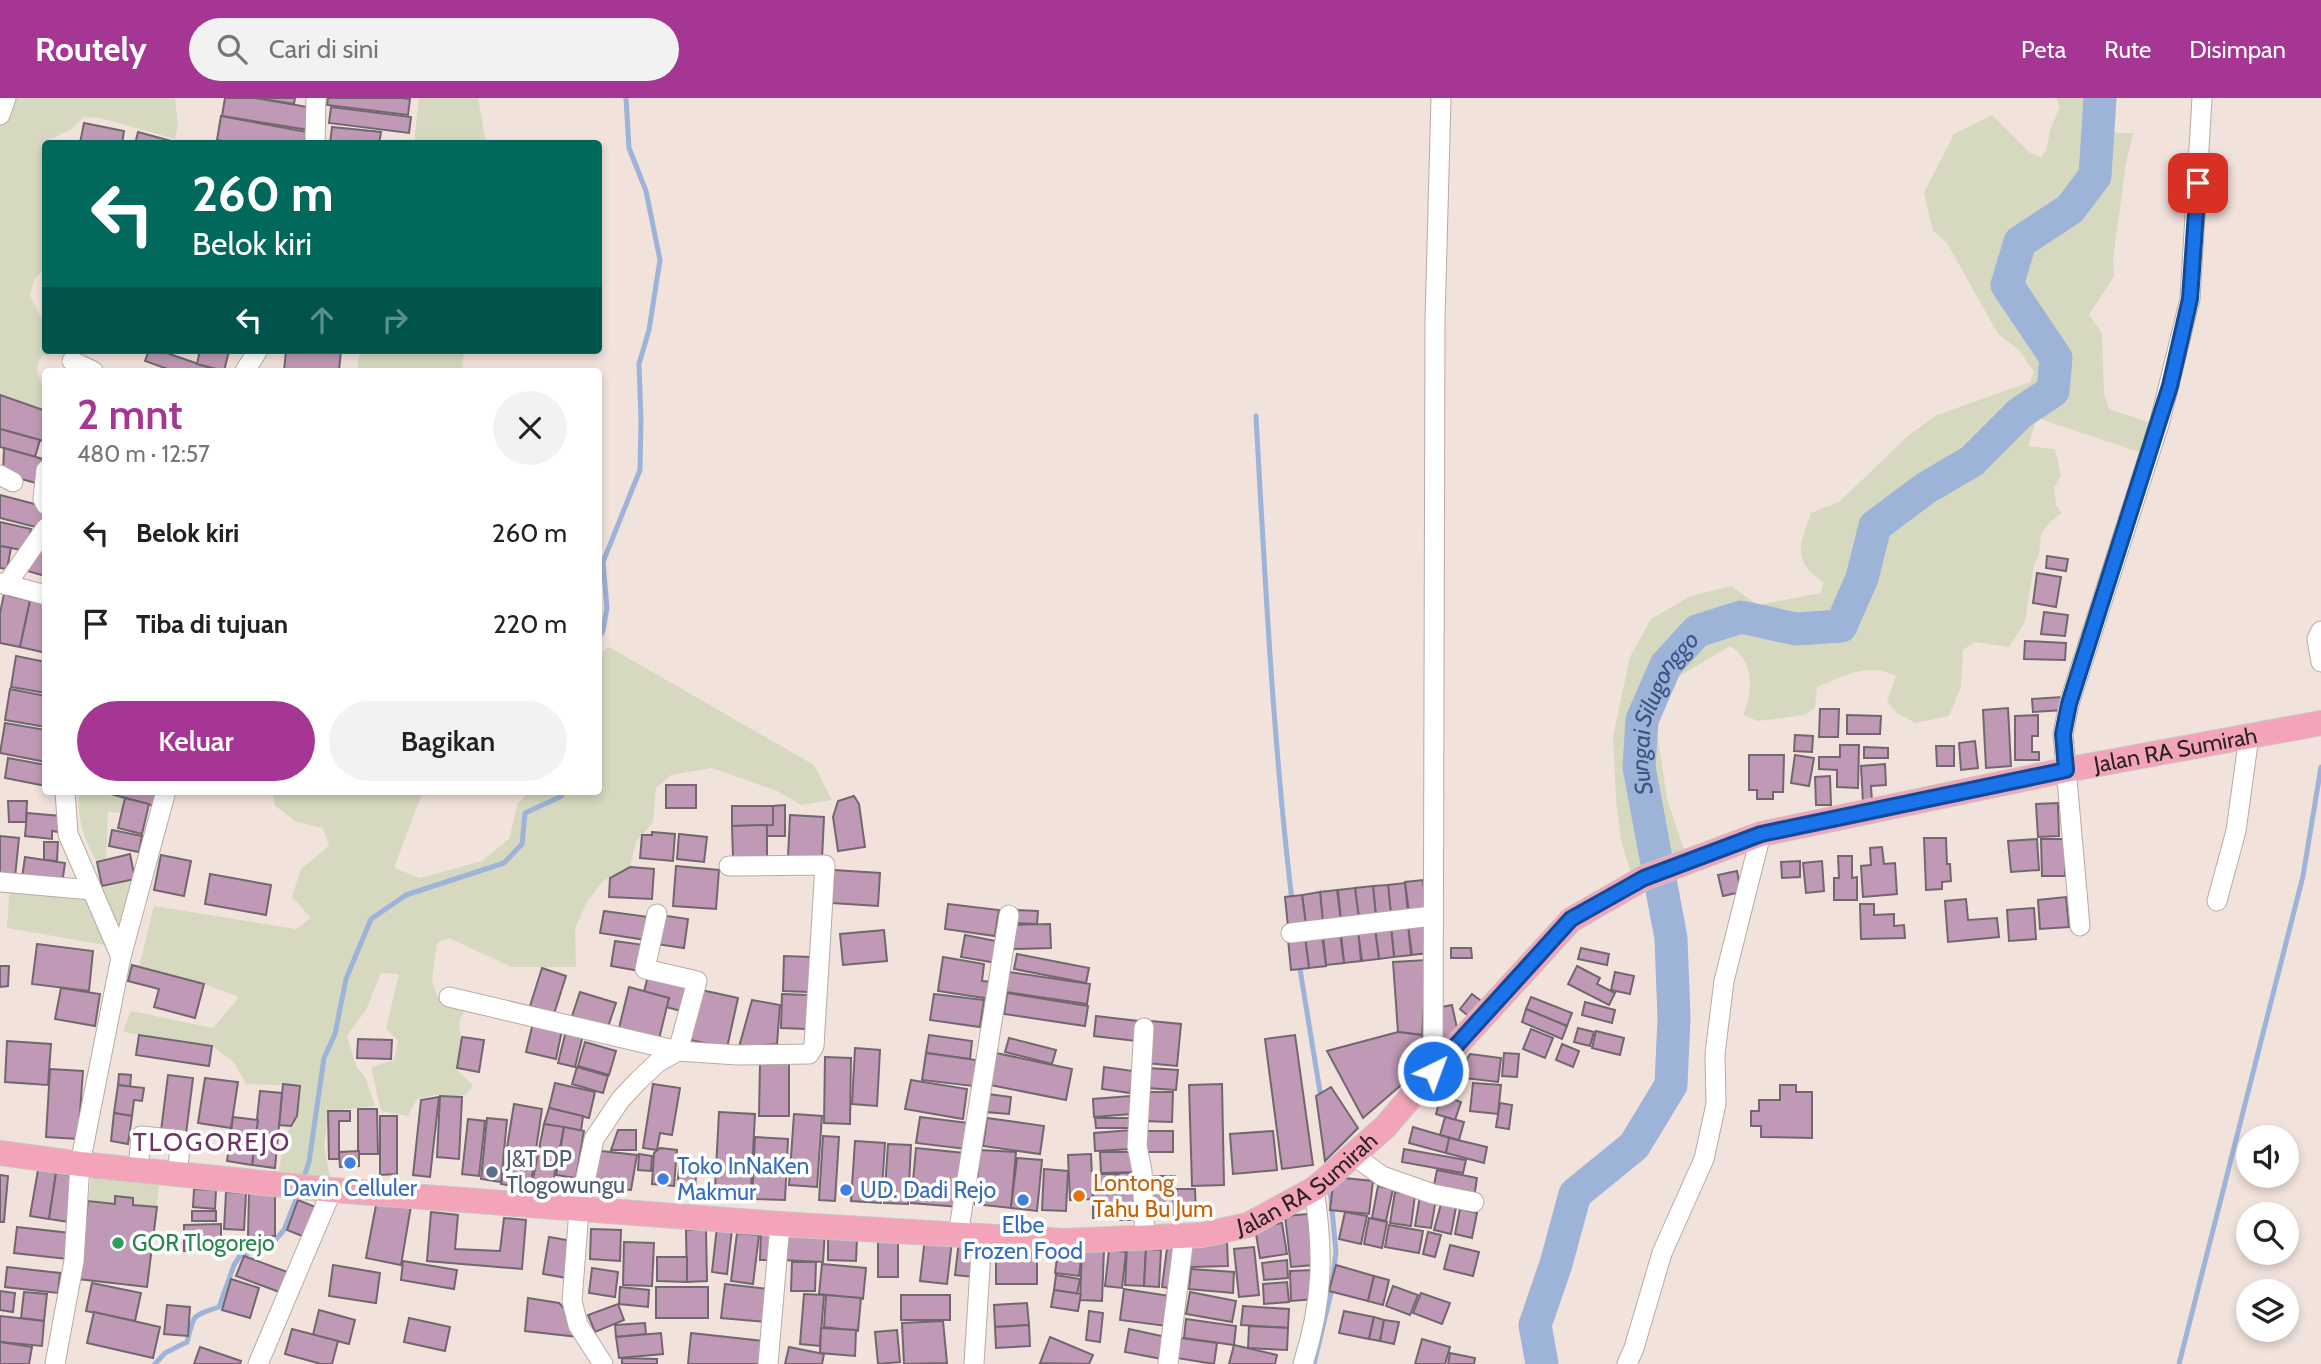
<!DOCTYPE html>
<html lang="id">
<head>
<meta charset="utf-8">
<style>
	body { margin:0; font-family:Cabin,sans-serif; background:#f2f2f2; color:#222; height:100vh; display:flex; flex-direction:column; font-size:26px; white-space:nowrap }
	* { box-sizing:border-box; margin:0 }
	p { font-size:23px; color:#767676 }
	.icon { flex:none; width:38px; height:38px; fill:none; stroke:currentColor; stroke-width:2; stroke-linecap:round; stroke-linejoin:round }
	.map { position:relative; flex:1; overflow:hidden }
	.details { position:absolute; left:42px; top:270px; width:560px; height:427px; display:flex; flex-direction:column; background:#fff; border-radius:7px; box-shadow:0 4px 10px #0003 }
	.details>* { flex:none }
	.hud { position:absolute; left:42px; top:42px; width:560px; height:214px; border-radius:7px; box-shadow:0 4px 10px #0003; background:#00695c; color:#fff; overflow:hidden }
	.fabs { position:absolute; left:2236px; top:1027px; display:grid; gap:14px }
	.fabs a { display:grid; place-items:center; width:63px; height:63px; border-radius:50%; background:#fff; box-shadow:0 4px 10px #0003; font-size:35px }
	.pin { position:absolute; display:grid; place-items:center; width:60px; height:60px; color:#fff; margin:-30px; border-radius:14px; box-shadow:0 4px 10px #0006 }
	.me { position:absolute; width:77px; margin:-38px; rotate:42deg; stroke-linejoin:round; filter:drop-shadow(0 0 5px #0008) }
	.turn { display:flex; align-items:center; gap:24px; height:147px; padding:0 35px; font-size:32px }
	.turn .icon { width:91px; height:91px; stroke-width:2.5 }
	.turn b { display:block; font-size:49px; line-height:60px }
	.lanes { display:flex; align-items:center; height:66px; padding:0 35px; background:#0003; justify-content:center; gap:35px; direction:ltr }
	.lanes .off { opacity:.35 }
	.round { display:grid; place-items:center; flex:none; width:74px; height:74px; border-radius:37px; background:#f2f2f2 }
	.head { display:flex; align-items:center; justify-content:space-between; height:119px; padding:0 35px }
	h1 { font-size:42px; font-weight:600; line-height:52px; color:#a53693 }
	.primary-button { display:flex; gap:14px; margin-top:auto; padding:14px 35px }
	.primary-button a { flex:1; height:80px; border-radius:42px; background:#a53693; color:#fff; font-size:28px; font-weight:600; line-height:80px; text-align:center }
	.primary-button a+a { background:#f2f2f2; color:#222 }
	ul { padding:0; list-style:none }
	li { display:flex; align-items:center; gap:21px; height:91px; padding:0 35px }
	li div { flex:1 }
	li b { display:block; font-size:26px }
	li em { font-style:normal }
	header { display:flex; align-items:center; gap:42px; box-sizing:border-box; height:98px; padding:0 35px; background:#a53693; color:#fff }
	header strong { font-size:33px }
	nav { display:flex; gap:38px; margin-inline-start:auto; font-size:24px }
	.search { width:490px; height:63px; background:#f2f2f2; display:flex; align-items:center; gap:18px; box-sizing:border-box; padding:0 24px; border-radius:38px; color:#767676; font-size:26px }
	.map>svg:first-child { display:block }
	.green { fill:#d6d9bf }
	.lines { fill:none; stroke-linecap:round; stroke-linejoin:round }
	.stream { stroke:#9eb3d8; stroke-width:5 }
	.river { stroke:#9eb3d8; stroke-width:33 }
	.building { fill:#bf99b5; stroke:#72676f; stroke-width:2 }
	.minor-casing { stroke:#b8aaa4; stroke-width:21 }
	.major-casing { stroke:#c8c6c6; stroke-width:26 }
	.minor { stroke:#fff; stroke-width:19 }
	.major { stroke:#f4a4b9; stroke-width:24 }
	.route-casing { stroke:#114b97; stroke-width:18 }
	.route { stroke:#1a73e8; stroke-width:12 }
	.shop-dot { fill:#3f7fe0; stroke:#fff; stroke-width:2.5 }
	.service-dot { fill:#5c6f8a; stroke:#fff; stroke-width:2.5 }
	.food-dot { fill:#e8710a; stroke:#fff; stroke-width:2.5 }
	.leisure-dot { fill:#2e9e5b; stroke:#fff; stroke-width:2.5 }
	.labels { text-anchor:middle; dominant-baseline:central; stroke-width:7; stroke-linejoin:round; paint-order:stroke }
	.street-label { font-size:23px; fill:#2a2422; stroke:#fff }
	.service-label { font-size:23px; fill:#4e5e75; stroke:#fff; text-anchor:start }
	.shop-label { font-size:23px; fill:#366cbe; stroke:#fff; text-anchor:start }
	.food-label { font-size:23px; fill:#c56008; stroke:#fff; text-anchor:start }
	.leisure-label { font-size:23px; fill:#27864d; stroke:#fff; text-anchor:start }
	.water-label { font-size:24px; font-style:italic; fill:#395485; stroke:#fff }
	.quarter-label { font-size:26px; letter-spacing:2px; fill:#6d3663; stroke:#fff }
</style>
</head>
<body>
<header>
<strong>Routely</strong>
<div class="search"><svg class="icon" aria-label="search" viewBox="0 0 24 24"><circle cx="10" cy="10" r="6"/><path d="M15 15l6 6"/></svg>Cari di sini</div>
<nav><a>Peta</a><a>Rute</a><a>Disimpan</a></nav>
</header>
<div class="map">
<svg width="2321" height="1266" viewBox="0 0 2321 1266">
	<rect width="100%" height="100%" fill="#f2e2dc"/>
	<g class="green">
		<path d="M0,0H175L178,27L175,41L100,20L84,19L70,32L50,41L42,49L46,52L45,169L34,182L30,198L45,227L46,252H50L52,256L42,258C31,276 42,280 45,296C47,301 45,308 45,313L0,297Z"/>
		<path d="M419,0H478L486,45H414Z"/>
		<path d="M2056,0H2109L2105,20L2116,35H2133L2126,65L2113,162L2114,178L2089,217L2102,235L2104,296L2109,311L2157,327L2148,357L2037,320L2028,348L2055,351L2061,378L2054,390L2056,407L2062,415L2052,422L2041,436L2039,457L2034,466L2025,524L2009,549L1974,544L1963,552L1961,589L1949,618L1915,625L1897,615L1887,604L1896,578C1865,564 1846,578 1817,589L1815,610L1804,617L1758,623L1743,617C1754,592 1754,563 1730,548L1668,585L1657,634L1667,701L1684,752L1631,775L1621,742L1616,701L1613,638L1630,559L1651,521L1691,498L1731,488L1758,507L1821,495L1823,484C1791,462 1800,447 1811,415L1839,404L1910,336L1937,317L2030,284L2034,274L2019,252L1998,236L1947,145L1933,133L1924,95L1954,36L1992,17L2030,55L2042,59L2047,50L2050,32L2060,9Z"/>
		<path d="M360,252H464L462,273H357Z"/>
		<path d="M609,549L814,667L832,702L801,707L777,693L712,670L671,677L656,690L653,724L636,744L630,769L603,783L587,804L575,830L576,869H511L449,840L437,845L432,882L437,898L464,913L459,925L461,943L456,971L473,987L466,997H434L417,1001L408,1018L381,1013L371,969L394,962L398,943L386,930L399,876L381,875L366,912L347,938L356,968L365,979L375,1008L329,1013L324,1047L331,1085L278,1078L285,1038L297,1018L300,988L246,986L233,963L212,948L123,934L131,913L213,930L239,899L204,886L139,869L154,808L296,831L311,820L292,799L301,771L329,748L323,730L297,724L275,708L272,693H423L394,770L420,780L482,763L509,741L518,705L530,693H598L599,556Z"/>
		<path d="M79,693H100L125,700L121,715L108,714L106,762L97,764C83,739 77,722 79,693Z"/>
		<path d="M142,781L116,849L7,830L10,784L92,792Z"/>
		<path d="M92,1074L160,1081L147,1189L78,1181Z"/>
	</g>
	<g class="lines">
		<g class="stream">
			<path d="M1256,318C1265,480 1273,642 1292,803"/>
			<path d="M598,540L603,533L607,510L603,464L640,372L641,322L639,266L649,232L660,162L646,93L629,50L626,0"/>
			<path d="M1299,865L1321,1000"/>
			<path d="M303,1082L309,1064L324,960L335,936L346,881L371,821L406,797L504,765L522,746L525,715L560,699L566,693"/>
			<path d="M155,1266L165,1255L187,1244C195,1214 191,1219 219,1209L234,1167L240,1158L271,1147L284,1132L299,1094"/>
			<path d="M1314,1266L1331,1195L1336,1154L1330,1090"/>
			<path d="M2179,1266L2303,778L2321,669"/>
		</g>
		<path class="river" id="s1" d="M1542,1266L1535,1227L1556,1166L1575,1096L1634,1048L1671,987L1674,920L1671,840L1639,669L1642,622L1666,567L1697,533L1741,519L1796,531L1841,528L1862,480L1875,428L1926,390L1972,363L2020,315L2053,293L2056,260L2007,187L2020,144L2070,111L2095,78L2100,0"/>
	</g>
	<g class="building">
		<path d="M225,0H256L313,10L309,32L222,18Z"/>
		<path d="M256,0H295L294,6Z"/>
		<path d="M328,0H401L410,1L408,17L327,7Z"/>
		<path d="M331,9L411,19L409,35L329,25Z"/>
		<path d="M221,18L307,34L305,46H237L217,42Z"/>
		<path d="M84,25L124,33L122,46L80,45Z"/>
		<path d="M332,29L381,34L379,46H330Z"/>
		<path d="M138,34L182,46H135Z"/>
		<path d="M149,252H158L216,272L173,273L145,263Z"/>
		<path d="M200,252L229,253L224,273L197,266Z"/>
		<path d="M286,252H341L339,273H284Z"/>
		<path d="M0,297L46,313V344L0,331Z"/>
		<path d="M0,331L40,342L35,359L0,349Z"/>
		<path d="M4,350L43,361L36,385L3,376Z"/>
		<path d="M0,397L46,409L40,430L0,420Z"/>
		<path d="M0,424L31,431L27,453L0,448Z"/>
		<path d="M46,442L45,478L24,472Z"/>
		<path d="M0,448L11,450L7,471L0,470Z"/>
		<path d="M2047,458L2068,461L2066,473L2046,470Z"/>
		<path d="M2037,475L2061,479L2056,509L2033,505Z"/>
		<path d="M4,496L30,503L20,549L0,545V515Z"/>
		<path d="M46,501V555L20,549L30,503Z"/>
		<path d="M2044,514L2068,517L2065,538L2041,536Z"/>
		<path d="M2025,543L2066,545L2065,562L2024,561Z"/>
		<path d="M16,558L46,564V595L11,589Z"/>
		<path d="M10,591L46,598V629L5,622Z"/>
		<path d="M2062,599L2064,612L2033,614L2032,601Z"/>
		<path d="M2008,610L2011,668L1986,670L1983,612Z"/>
		<path d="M1820,611H1839L1838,639H1819Z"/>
		<path d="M1847,617L1881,618L1880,636H1847Z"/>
		<path d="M2038,617V638H2032V654H2039V662H2015V618Z"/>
		<path d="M5,625L46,632V664L0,655Z"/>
		<path d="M1795,637L1813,638L1812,654L1794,653Z"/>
		<path d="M1975,643L1978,670L1961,672L1959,645Z"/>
		<path d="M1840,647H1859L1858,690L1837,689V672L1819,671V659H1840Z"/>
		<path d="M1936,648H1954V668H1937Z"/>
		<path d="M1864,649L1888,650V660H1864Z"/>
		<path d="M1749,657H1784L1783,694H1773V701H1757V692H1749Z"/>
		<path d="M1795,657L1814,660L1809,688L1791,685Z"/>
		<path d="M8,660L46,667V688L5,680Z"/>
		<path d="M1885,666L1886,687L1871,688L1872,704H1863L1861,668Z"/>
		<path d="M1830,678L1831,707H1816L1815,679Z"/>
		<rect x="666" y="687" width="30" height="23"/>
		<path d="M100,693H158L154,708Z"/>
		<path d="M854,698L859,706L865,749L838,753L833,719L838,703Z"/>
		<path d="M125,700L149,706L142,736L118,730Z"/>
		<path d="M8,703H27L26,724H9Z"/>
		<path d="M2058,705L2059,738L2038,739L2036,706Z"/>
		<path d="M785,707V738H767V727H773V708Z"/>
		<path d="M732,708H773V727L732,728Z"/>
		<path d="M27,715L61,718L59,734L52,733V741L25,738Z"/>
		<path d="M790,717L824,719L822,761L788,759Z"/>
		<path d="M767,727V759L733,760L732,728Z"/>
		<path d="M112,732L142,738L139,754L109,748Z"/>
		<path d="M652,734L675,736L673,763L640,760L642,737H652Z"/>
		<path d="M679,736L707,739L704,764L677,761Z"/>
		<path d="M0,738L19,740L15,779L0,778Z"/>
		<path d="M1924,740H1946L1947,766H1950L1951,783L1942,784V791L1926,792Z"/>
		<path d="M2037,741L2039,772L2011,774L2008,743Z"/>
		<path d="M2041,741H2065V778H2042Z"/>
		<path d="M44,744H58L57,763L44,762Z"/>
		<path d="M1882,749L1884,766L1895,765L1897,796L1863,799L1861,768L1871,767L1870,750Z"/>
		<path d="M130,756L135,781L102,788L97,764Z"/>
		<path d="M161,757L191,763L184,798L154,792Z"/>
		<path d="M1838,758H1852V780L1857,779V802H1834V780H1839Z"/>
		<path d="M25,759L65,765L62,786L22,780Z"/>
		<path d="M1800,763V779L1782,780L1781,764Z"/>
		<path d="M1822,763L1824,793L1806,795L1803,765Z"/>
		<path d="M676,768L719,772L716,811L673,808Z"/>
		<path d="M630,769L654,771L652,801L609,799L610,780Z"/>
		<path d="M834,772L880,775L878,808L832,805Z"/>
		<path d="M1737,773L1741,794L1723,798L1718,777Z"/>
		<path d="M210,776L271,787L266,817L205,806Z"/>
		<path d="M1423,782L1426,813L1409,815L1405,784Z"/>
		<path d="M1405,785L1408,815L1391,817L1388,787Z"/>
		<path d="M1388,787L1391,817L1376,819L1373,788Z"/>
		<path d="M1373,788L1376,819L1359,821L1355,790Z"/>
		<path d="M1355,790L1359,821L1341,823L1338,792Z"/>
		<path d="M1337,792L1341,823L1323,825L1320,794Z"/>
		<path d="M1320,794L1323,825L1306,827L1302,797Z"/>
		<path d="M1302,797L1306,827L1288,829L1285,799Z"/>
		<path d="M2066,799L2069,829L2040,831L2038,802Z"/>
		<path d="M1966,801L1968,822L1997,820L1999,839L1948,844L1945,803Z"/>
		<path d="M948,806L999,812L995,838L945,831Z"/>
		<path d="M1860,806H1874V817L1894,816V828L1904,827L1905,840L1861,841Z"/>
		<path d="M2034,810L2036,841L2009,843L2007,812Z"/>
		<path d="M1016,812L1038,813L1037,826L1015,825Z"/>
		<path d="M604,813L649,819L646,842L600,835Z"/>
		<path d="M660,817L688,821L684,850L656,846Z"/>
		<path d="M1425,824L1429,855L1412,857L1408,827Z"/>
		<path d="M1050,826L1051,850L1012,851L1011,827Z"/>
		<path d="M1408,827L1411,857L1394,859L1391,829Z"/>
		<path d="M1391,829L1394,859L1379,861L1375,831Z"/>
		<path d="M1375,831L1379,861L1362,863L1358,833Z"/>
		<path d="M884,832L887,863L843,867L840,836Z"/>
		<path d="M1358,833L1361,863L1344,865L1341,835Z"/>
		<path d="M1340,835L1344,865L1326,867L1323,837Z"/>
		<path d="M965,837L1001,844L997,865L961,859Z"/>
		<path d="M1322,837L1326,868L1309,870L1305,839Z"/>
		<path d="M1305,839L1309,870L1291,872L1288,841Z"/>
		<path d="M615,843L644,847L640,873L611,868Z"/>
		<path d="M37,846L93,853L89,893L32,886Z"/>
		<path d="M1451,850H1471L1472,860H1451Z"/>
		<path d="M1581,850L1609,856L1607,867L1578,861Z"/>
		<path d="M1017,856L1089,870L1086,885L1014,871Z"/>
		<path d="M784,858L810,859L809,894L783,893Z"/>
		<path d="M943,859L984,866L982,883L993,884L991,901L938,893Z"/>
		<path d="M1427,862L1422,937L1398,934L1393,864Z"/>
		<path d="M132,867L204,886L195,920L154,909L159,891L128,883Z"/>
		<path d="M0,868H9L8,888L0,889Z"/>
		<path d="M1577,868L1600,880L1597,886L1615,895L1609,907L1568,886Z"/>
		<path d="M542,870L566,878L554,916L530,908Z"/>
		<path d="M649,874L692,884L685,914L666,909L669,900L644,894Z"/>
		<path d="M1009,874L1090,886L1087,906L1006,894Z"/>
		<path d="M1615,874L1634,878L1630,896L1611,892Z"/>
		<path d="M629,889L669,900L659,941L619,930Z"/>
		<path d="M61,890L100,896L95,928L55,921Z"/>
		<path d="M697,891L738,900L727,950L686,941Z"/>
		<path d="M580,894L616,905L608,929L572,918Z"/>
		<path d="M1007,895L1088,908L1085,928L1004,916Z"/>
		<path d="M782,896L808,897L807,931L781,930Z"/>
		<path d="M934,896L984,902L980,929L930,922Z"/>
		<path d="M1472,896L1484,905L1472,921L1460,911Z"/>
		<path d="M1531,899L1572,915L1567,928L1526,911Z"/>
		<path d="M752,902L780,907L777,946L739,949Z"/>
		<path d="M1585,904L1615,912L1612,925L1582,917Z"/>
		<path d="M1452,907L1458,935L1442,945L1436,910Z"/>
		<path d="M1526,911L1567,928L1562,941L1522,924Z"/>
		<path d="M1096,918L1138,923L1136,943L1094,938Z"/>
		<path d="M1151,923L1181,926L1177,968L1146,965Z"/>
		<path d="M533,925L562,932L556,961L526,954Z"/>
		<path d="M1578,930L1594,934L1590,948L1574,944Z"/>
		<path d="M1531,931L1553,940L1545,960L1523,951Z"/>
		<path d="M566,933L583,937L575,969L558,965Z"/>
		<path d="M1596,933L1624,940L1620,957L1592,950Z"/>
		<path d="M1398,934L1422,937V969L1363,1020L1327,953Z"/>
		<path d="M139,937L212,948L209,968L136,957Z"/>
		<path d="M929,937L972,943L970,961L926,955Z"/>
		<path d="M1295,937L1313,1067L1282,1071L1265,941Z"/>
		<path d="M462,939L484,942L479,974L457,970Z"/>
		<path d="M1009,940L1056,952L1052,966L1005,954Z"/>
		<path d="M358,941L392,942L391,961L357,960Z"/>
		<path d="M7,943L51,946L48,987L5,984Z"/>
		<path d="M585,944L616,953L609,977L578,968Z"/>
		<path d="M1562,946L1579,953L1573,969L1556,962Z"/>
		<path d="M855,950L880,952L877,1008L852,1006Z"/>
		<path d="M926,955L976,962L973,988L922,982Z"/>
		<path d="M996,955L1072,971L1066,1002L990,987Z"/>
		<path d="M1504,955L1519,956L1517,979L1502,978Z"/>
		<path d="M1470,956L1501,960L1498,984L1456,979Z"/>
		<path d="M825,959L851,960L850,1026L824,1025Z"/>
		<path d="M760,964H789V1018H759Z"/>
		<path d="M577,969L608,978L603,995L572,986Z"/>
		<path d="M1104,969L1133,973L1130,995L1102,991Z"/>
		<path d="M1148,970L1178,972L1176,992L1146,990Z"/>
		<path d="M50,971L83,973L78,1041L46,1039Z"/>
		<path d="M119,976L131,977L130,989L118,987Z"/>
		<path d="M168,977L193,980L186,1036L161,1033Z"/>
		<path d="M205,980L238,984L231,1030L198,1025Z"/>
		<path d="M911,982L967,991L963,1021L905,1011Z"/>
		<path d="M555,985L595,994L589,1020L549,1010Z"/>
		<path d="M1473,985L1501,987L1498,1016L1470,1013Z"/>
		<path d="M283,986L300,988L297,1018L291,1028L279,1027Z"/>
		<path d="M653,986L680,990L672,1037L660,1035L657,1052L643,1050Z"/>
		<path d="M1222,986L1224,1087L1192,1088L1189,987Z"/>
		<path d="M118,987L144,990L142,1003L134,1002L132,1018L114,1015Z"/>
		<path d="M1780,987H1796V994H1812V1040L1761,1039V1028H1751V1013H1759V1002H1780Z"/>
		<path d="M1331,989L1358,1030L1325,1063L1316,998Z"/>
		<path d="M260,993L282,995L275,1070L252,1067Z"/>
		<path d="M1143,994H1173L1172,1024L1142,1023Z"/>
		<path d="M988,996L1011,999L1009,1016L985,1014Z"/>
		<path d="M1441,997L1461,1004L1455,1022L1436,1016Z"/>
		<path d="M440,998L462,999L459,1061L437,1059Z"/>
		<path d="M1130,998L1131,1016L1094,1019L1093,1001Z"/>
		<path d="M439,999L430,1079L413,1077L421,1002Z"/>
		<path d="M1500,1005L1512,1007L1509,1031L1496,1029Z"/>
		<path d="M514,1006L542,1011L530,1091L501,1086Z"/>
		<path d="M549,1010L583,1018L581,1033L544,1026Z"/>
		<path d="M358,1011H377L378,1056H358Z"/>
		<path d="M328,1013H350V1023H339V1061H329Z"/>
		<path d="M719,1014L755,1016L751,1093L715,1091Z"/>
		<path d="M114,1015L132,1018L128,1046L111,1043Z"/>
		<path d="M794,1016L822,1018L817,1089L789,1087Z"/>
		<path d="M380,1018H397V1076L380,1077Z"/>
		<path d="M233,1019L258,1022L252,1067L227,1063Z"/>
		<path d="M920,1019L969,1025L966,1051L916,1045Z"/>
		<path d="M1445,1019L1464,1024L1459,1042L1440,1037Z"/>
		<path d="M487,1020L507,1022L501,1084L481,1081Z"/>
		<path d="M987,1020L1044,1028L1040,1056L983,1048Z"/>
		<path d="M1095,1020H1131V1030H1096Z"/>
		<path d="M468,1021L485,1023L479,1078L462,1076Z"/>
		<path d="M544,1026L564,1029L552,1090L532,1086Z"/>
		<path d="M564,1029L584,1033L576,1080L556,1077Z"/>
		<path d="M1413,1029L1450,1040L1446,1055L1409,1045Z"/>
		<path d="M618,1032H636V1052H611Z"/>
		<path d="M1132,1032L1133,1051L1095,1053L1094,1035Z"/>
		<path d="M1144,1033H1173V1054H1143Z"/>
		<path d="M1273,1033L1277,1072L1233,1076L1230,1036Z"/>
		<path d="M823,1038L839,1039L835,1103L819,1102Z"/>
		<path d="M755,1039L788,1041L785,1102L752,1101Z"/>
		<path d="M1449,1040L1487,1049L1484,1065L1446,1055Z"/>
		<path d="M855,1043L885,1045L881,1105L851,1103Z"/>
		<path d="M888,1046L911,1047L908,1106L884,1105Z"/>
		<path d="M660,1050L677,1052L674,1088L652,1086L654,1055Z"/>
		<path d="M916,1050L964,1055L959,1109L911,1105Z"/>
		<path d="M1404,1051L1466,1062L1463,1075L1402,1064Z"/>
		<path d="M980,1052L1016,1054L1011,1110L975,1106Z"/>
		<path d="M359,1053V1068L340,1069L339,1054Z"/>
		<path d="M601,1053L637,1057L631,1092L591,1088Z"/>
		<path d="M1100,1054H1136L1137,1074L1101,1075Z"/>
		<path d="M639,1056L652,1058L651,1073L638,1072Z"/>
		<path d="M1091,1056L1093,1101L1070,1102L1068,1057Z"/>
		<path d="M1017,1060L1042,1062L1037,1113L1011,1110Z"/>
		<path d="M680,1062L697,1063L695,1091L677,1090Z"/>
		<path d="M1044,1071L1068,1073L1066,1113L1042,1112Z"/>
		<path d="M38,1072L56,1075L49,1121L30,1118Z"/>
		<path d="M1437,1072L1477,1080L1474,1100L1433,1092Z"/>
		<path d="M56,1075L76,1078L69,1124L49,1121Z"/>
		<path d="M1119,1075H1141L1142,1122H1120Z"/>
		<path d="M1093,1076H1117L1118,1120H1093Z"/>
		<path d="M0,1077L8,1078L4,1124H0Z"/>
		<path d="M1147,1078H1175V1120H1148Z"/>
		<path d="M1334,1079L1373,1083L1369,1116L1330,1112Z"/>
		<path d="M1378,1088L1393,1091L1386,1123L1372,1120Z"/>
		<path d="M194,1091L216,1092L215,1111L193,1109Z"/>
		<path d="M1177,1091H1195L1196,1119H1178Z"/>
		<path d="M249,1093L275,1094V1138H248Z"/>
		<path d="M226,1094L246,1095L244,1132L224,1131Z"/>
		<path d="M1395,1094L1415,1097L1411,1128L1390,1125Z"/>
		<path d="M115,1098L133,1100V1107L157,1109L147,1189L78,1181L88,1103L115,1106Z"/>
		<path d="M1420,1098L1436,1101L1431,1130L1415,1128Z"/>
		<path d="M298,1102L318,1110L307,1140L287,1132Z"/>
		<path d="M377,1102L411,1108L401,1167L366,1160Z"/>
		<path d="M1441,1106L1456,1109L1451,1136L1434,1132Z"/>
		<path d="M1460,1111L1477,1115L1472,1140L1455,1136Z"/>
		<rect x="192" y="1113" width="24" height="10"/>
		<path d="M431,1114L458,1117L455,1151L500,1153L504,1120L526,1122L522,1171L427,1163Z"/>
		<path d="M1345,1114L1367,1118L1361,1146L1339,1141Z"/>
		<path d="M1308,1116L1314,1167L1291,1169L1285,1118Z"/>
		<path d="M1369,1120L1387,1124L1382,1150L1364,1146Z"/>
		<path d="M1282,1125L1287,1156L1260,1160L1255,1130Z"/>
		<path d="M221,1126V1152L184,1153V1127Z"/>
		<path d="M1389,1127L1423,1133L1419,1155L1385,1149Z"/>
		<path d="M17,1129L70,1135L67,1161L14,1155Z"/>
		<path d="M717,1129L732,1131L727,1176L712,1174Z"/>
		<path d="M784,1130L825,1133L823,1164L782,1162Z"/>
		<path d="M591,1131L621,1132L620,1163L590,1161Z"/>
		<path d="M706,1131L707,1183L687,1184L686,1132Z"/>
		<path d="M761,1132H774L773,1162H760Z"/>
		<path d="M1428,1134L1441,1137L1435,1159L1423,1156Z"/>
		<path d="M737,1135L759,1137L753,1186L731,1183Z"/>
		<rect x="878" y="1138" width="20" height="41"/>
		<path d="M549,1139L573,1143L567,1180L543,1176Z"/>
		<path d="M828,1139L857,1140L856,1163L828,1162Z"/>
		<path d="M925,1140L952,1143L947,1186L920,1183Z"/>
		<path d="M959,1143L978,1146L974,1179L955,1177Z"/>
		<path d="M1189,1143H1227L1228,1168L1190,1169Z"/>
		<path d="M624,1144L654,1145L652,1188L623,1187Z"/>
		<path d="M1450,1147L1479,1154L1473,1178L1444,1171Z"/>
		<rect x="996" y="1149" width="41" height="37"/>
		<path d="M1254,1149L1259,1197L1239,1199L1234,1151Z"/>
		<path d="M1127,1150L1146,1151L1144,1188L1125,1187Z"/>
		<path d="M1167,1150L1181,1151L1176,1191L1162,1189Z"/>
		<path d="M1082,1151H1104L1102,1203L1080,1202Z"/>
		<path d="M1146,1151L1161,1152L1159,1189L1144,1188Z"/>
		<path d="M1058,1152L1082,1155L1079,1178L1055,1175Z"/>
		<path d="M1109,1152L1126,1154L1122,1190L1105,1188Z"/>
		<path d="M244,1158L290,1175L282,1195L236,1178Z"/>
		<path d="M657,1159H687V1184L657,1183Z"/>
		<path d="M1287,1162L1288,1180L1264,1182L1262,1165Z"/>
		<path d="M403,1163L457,1172L454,1191L401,1182Z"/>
		<path d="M792,1164H816L815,1193H791Z"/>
		<path d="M822,1166L866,1170L863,1201L819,1196Z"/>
		<path d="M333,1167L380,1175L376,1205L329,1198Z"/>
		<path d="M1336,1167L1374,1178L1368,1203L1329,1193Z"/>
		<path d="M7,1169L60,1175L58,1195L5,1189Z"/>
		<path d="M592,1170L618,1174L615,1199L589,1195Z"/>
		<path d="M1191,1171L1234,1174L1233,1195L1189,1191Z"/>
		<path d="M1313,1172L1315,1201L1291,1203L1290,1173Z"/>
		<path d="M1056,1177L1080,1181L1077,1196L1054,1192Z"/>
		<path d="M1374,1178L1389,1182L1383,1207L1368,1203Z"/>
		<path d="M231,1181L259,1190L250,1220L222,1212Z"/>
		<path d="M1287,1184L1289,1204L1264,1206L1263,1186Z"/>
		<path d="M92,1185L141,1195L135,1223L86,1213Z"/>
		<path d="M725,1186L769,1191L766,1224L721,1220Z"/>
		<path d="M1393,1188L1418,1197L1410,1217L1386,1208Z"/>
		<path d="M620,1189L649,1192L648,1209L619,1206Z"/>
		<rect x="656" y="1189" width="52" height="31"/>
		<path d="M1124,1191L1170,1198L1166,1228L1120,1222Z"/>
		<path d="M1054,1192L1081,1196L1078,1213L1051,1209Z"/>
		<path d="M0,1193L15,1195L13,1214L0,1212Z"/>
		<path d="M24,1194L47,1196L44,1223L21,1220Z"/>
		<path d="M1190,1194L1236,1203L1232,1224L1186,1216Z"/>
		<path d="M1421,1195L1450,1205L1442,1226L1413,1215Z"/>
		<path d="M804,1196L824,1197L820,1248L800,1246Z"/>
		<path d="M826,1197L861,1200L858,1233L824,1229Z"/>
		<rect x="901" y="1197" width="49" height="25"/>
		<path d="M528,1200L559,1205L572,1219L579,1239L525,1233Z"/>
		<path d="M1027,1205L1029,1227L995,1229L994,1207Z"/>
		<path d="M618,1206L624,1222L595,1234L588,1217Z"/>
		<path d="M167,1207L190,1209L188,1238L164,1236Z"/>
		<path d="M1243,1208L1289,1211L1288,1230L1241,1227Z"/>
		<path d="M319,1212L355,1222L349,1246L313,1237Z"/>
		<path d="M1089,1213L1103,1215L1100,1244L1086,1242Z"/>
		<path d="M1344,1213L1374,1219L1369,1241L1339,1235Z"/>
		<path d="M94,1214L160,1229L153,1260L87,1245Z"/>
		<path d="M0,1218L44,1223L42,1248L0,1244Z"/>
		<path d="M1374,1219L1384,1222L1380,1243L1369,1241Z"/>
		<path d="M409,1220L450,1229L445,1253L404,1244Z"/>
		<path d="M1186,1221L1236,1228L1234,1247L1184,1240Z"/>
		<path d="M1384,1222L1399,1224L1394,1246L1380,1243Z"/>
		<path d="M943,1223L947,1265L904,1266L902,1225Z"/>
		<path d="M645,1225L646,1236L616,1239L615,1227Z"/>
		<path d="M1029,1227L1030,1248L996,1250L995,1229Z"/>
		<path d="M1249,1228L1288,1230L1287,1252L1248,1250Z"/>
		<path d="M821,1230L856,1232L855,1258L820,1255Z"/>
		<path d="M292,1231L338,1243L332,1266H321L285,1256Z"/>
		<path d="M1129,1231L1166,1239L1162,1261L1125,1254Z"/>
		<path d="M897,1232L900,1264L878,1266L875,1234Z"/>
		<path d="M661,1235L663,1256L619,1260L616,1239Z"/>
		<path d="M691,1235L763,1243L760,1266H688Z"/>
		<path d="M1050,1239L1093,1257L1089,1266L1040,1265Z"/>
		<path d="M1181,1240L1217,1245L1214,1266L1177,1260Z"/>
		<path d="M1422,1241L1450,1249L1445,1266H1415Z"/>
		<path d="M0,1244L32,1249L29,1266H0Z"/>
		<path d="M1234,1247L1277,1257L1275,1266H1229Z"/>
		<path d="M200,1249L241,1263L240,1266H194Z"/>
		<path d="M789,1249L824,1256L822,1266H785Z"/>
		<path d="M1450,1255L1475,1260L1474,1266H1448Z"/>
		<path d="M622,1260L657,1261V1266H622Z"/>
	</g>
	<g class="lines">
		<g class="minor-casing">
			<g id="minor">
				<path d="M0,17L6,0"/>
				<path d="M315,46L316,0"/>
				<path d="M72,263L93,273"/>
				<path d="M245,273L258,252"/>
				<path d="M46,372L43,401L46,407"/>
				<path d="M0,377L13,384"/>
				<path d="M0,485L46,497"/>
				<path d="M6,487L46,430"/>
				<path d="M2321,533L2317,541L2321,564"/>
				<path d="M0,784L92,792"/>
				<path d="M2217,803L2236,733L2249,638"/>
				<path d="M2080,828L2063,636L2069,606L2160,323L2190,201L2202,0"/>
				<path d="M1291,835L1432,818"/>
				<path d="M121,859L166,693"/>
				<path d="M449,899L678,953L737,957L809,956L814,948L825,767L729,768"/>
				<path d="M1144,930L1137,1048L1142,1073L1145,1141"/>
				<path d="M1433,973L1435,222L1441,0"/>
				<path d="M1353,1057L1382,1078L1433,1096L1474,1104"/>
				<path d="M138,1072L141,1038L181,1042L177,1076"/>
				<path d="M958,1137L1009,817"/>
				<path d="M55,1266L74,1163L80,1066L121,859L68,736L65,693"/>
				<path d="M258,1266L332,1092"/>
				<path d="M603,1266L578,1227L572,1203L579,1112L594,1041L621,1001L638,983L657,965L678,953L697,883L645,871L657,816"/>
				<path d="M768,1266L780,1126"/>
				<path d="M974,1266L982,1138"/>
				<path d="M1168,1266L1184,1139"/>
				<path d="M1303,1266C1323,1203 1324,1155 1314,1091"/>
				<path d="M1627,1266L1634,1250L1662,1155L1704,1061L1716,1006L1715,956L1724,883L1761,736"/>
			</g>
		</g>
		<g class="major-casing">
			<g id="major">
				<path id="s2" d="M0,1055L80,1066L332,1092L780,1126L1065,1143L1202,1137L1248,1127L1314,1091L1325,1082L1385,1029L1433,973L1571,822L1644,780L1761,736L2066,672L2321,625"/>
			</g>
		</g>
		<use href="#minor" class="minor"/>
		<use href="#major" class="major"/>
	</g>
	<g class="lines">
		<g class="route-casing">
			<path id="route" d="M1433,973L1571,821L1644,780L1761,736L2066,672L2063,636L2069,606L2170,288L2190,201L2198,85"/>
		</g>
		<use href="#route" class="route"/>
	</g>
	<g class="shop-dot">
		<circle cx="350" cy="1065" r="7"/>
		<circle cx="663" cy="1081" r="7"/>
		<circle cx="846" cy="1092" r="7"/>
		<circle cx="1023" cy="1102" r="7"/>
	</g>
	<circle class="service-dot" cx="492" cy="1074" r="7"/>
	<circle class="food-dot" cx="1079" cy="1098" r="7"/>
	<circle class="leisure-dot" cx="118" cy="1145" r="7"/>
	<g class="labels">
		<g class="street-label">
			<text stroke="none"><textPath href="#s2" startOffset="2333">Jalan RA Sumirah</textPath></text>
			<text stroke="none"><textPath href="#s2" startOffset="1325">Jalan RA Sumirah</textPath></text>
		</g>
		<g class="service-label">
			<text x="506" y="1061">J&amp;T DP<tspan x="506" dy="26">Tlogowungu</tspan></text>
		</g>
		<g class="shop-label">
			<text x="677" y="1068">Toko InNaKen<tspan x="677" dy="26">Makmur</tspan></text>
			<text x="350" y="1090" text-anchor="middle">Davin Celluler</text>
			<text x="860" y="1092">UD. Dadi Rejo</text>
			<text x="1023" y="1127" text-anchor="middle">Elbe<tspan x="1023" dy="26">Frozen Food</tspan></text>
		</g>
		<g class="food-label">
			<text x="1093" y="1085">Lontong<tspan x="1093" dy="26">Tahu Bu Jum</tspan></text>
		</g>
		<g class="leisure-label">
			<text x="132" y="1145">GOR Tlogorejo</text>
		</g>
		<g class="water-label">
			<text stroke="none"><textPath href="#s1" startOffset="705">Sungai Silugonggo</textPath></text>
		</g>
		<g class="quarter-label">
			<text x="212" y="1044">TLOGOREJO</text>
		</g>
	</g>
</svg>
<div class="fabs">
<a><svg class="icon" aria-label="sound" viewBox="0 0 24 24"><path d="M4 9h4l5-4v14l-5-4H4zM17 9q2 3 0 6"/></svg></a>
<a><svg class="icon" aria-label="search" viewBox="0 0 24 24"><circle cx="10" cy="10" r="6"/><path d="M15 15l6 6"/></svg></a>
<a><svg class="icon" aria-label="layers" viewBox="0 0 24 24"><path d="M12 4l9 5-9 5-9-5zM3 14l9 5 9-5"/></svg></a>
</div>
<div class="pin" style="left:2198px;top:85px;background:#d93025"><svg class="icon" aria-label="arrive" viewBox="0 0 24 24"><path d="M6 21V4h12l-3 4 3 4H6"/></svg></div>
<svg class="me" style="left:1433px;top:973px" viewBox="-20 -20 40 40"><circle r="17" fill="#1a73e8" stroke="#fff" stroke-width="3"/><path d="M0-11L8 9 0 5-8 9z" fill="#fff"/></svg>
<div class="hud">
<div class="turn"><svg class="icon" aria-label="left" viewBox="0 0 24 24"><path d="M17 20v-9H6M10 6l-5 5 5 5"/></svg><div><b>260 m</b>Belok kiri</div></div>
<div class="lanes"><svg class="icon" aria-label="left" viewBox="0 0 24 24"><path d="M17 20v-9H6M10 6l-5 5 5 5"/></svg><svg class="icon off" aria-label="ahead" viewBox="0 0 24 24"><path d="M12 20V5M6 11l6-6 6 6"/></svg><svg class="icon off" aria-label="right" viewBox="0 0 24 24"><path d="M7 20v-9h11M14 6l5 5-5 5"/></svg></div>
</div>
<section class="details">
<div class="head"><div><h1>2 mnt</h1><p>480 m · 12:57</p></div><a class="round"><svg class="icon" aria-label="close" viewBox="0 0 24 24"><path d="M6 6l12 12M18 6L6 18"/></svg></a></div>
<ul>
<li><svg class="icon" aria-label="left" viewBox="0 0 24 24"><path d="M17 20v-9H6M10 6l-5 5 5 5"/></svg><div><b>Belok kiri</b></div><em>260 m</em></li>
<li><svg class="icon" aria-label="arrive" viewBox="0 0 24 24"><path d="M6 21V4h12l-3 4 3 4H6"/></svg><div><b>Tiba di tujuan</b></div><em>220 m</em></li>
</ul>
<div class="primary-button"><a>Keluar</a><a>Bagikan</a></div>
</section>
</div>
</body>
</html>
